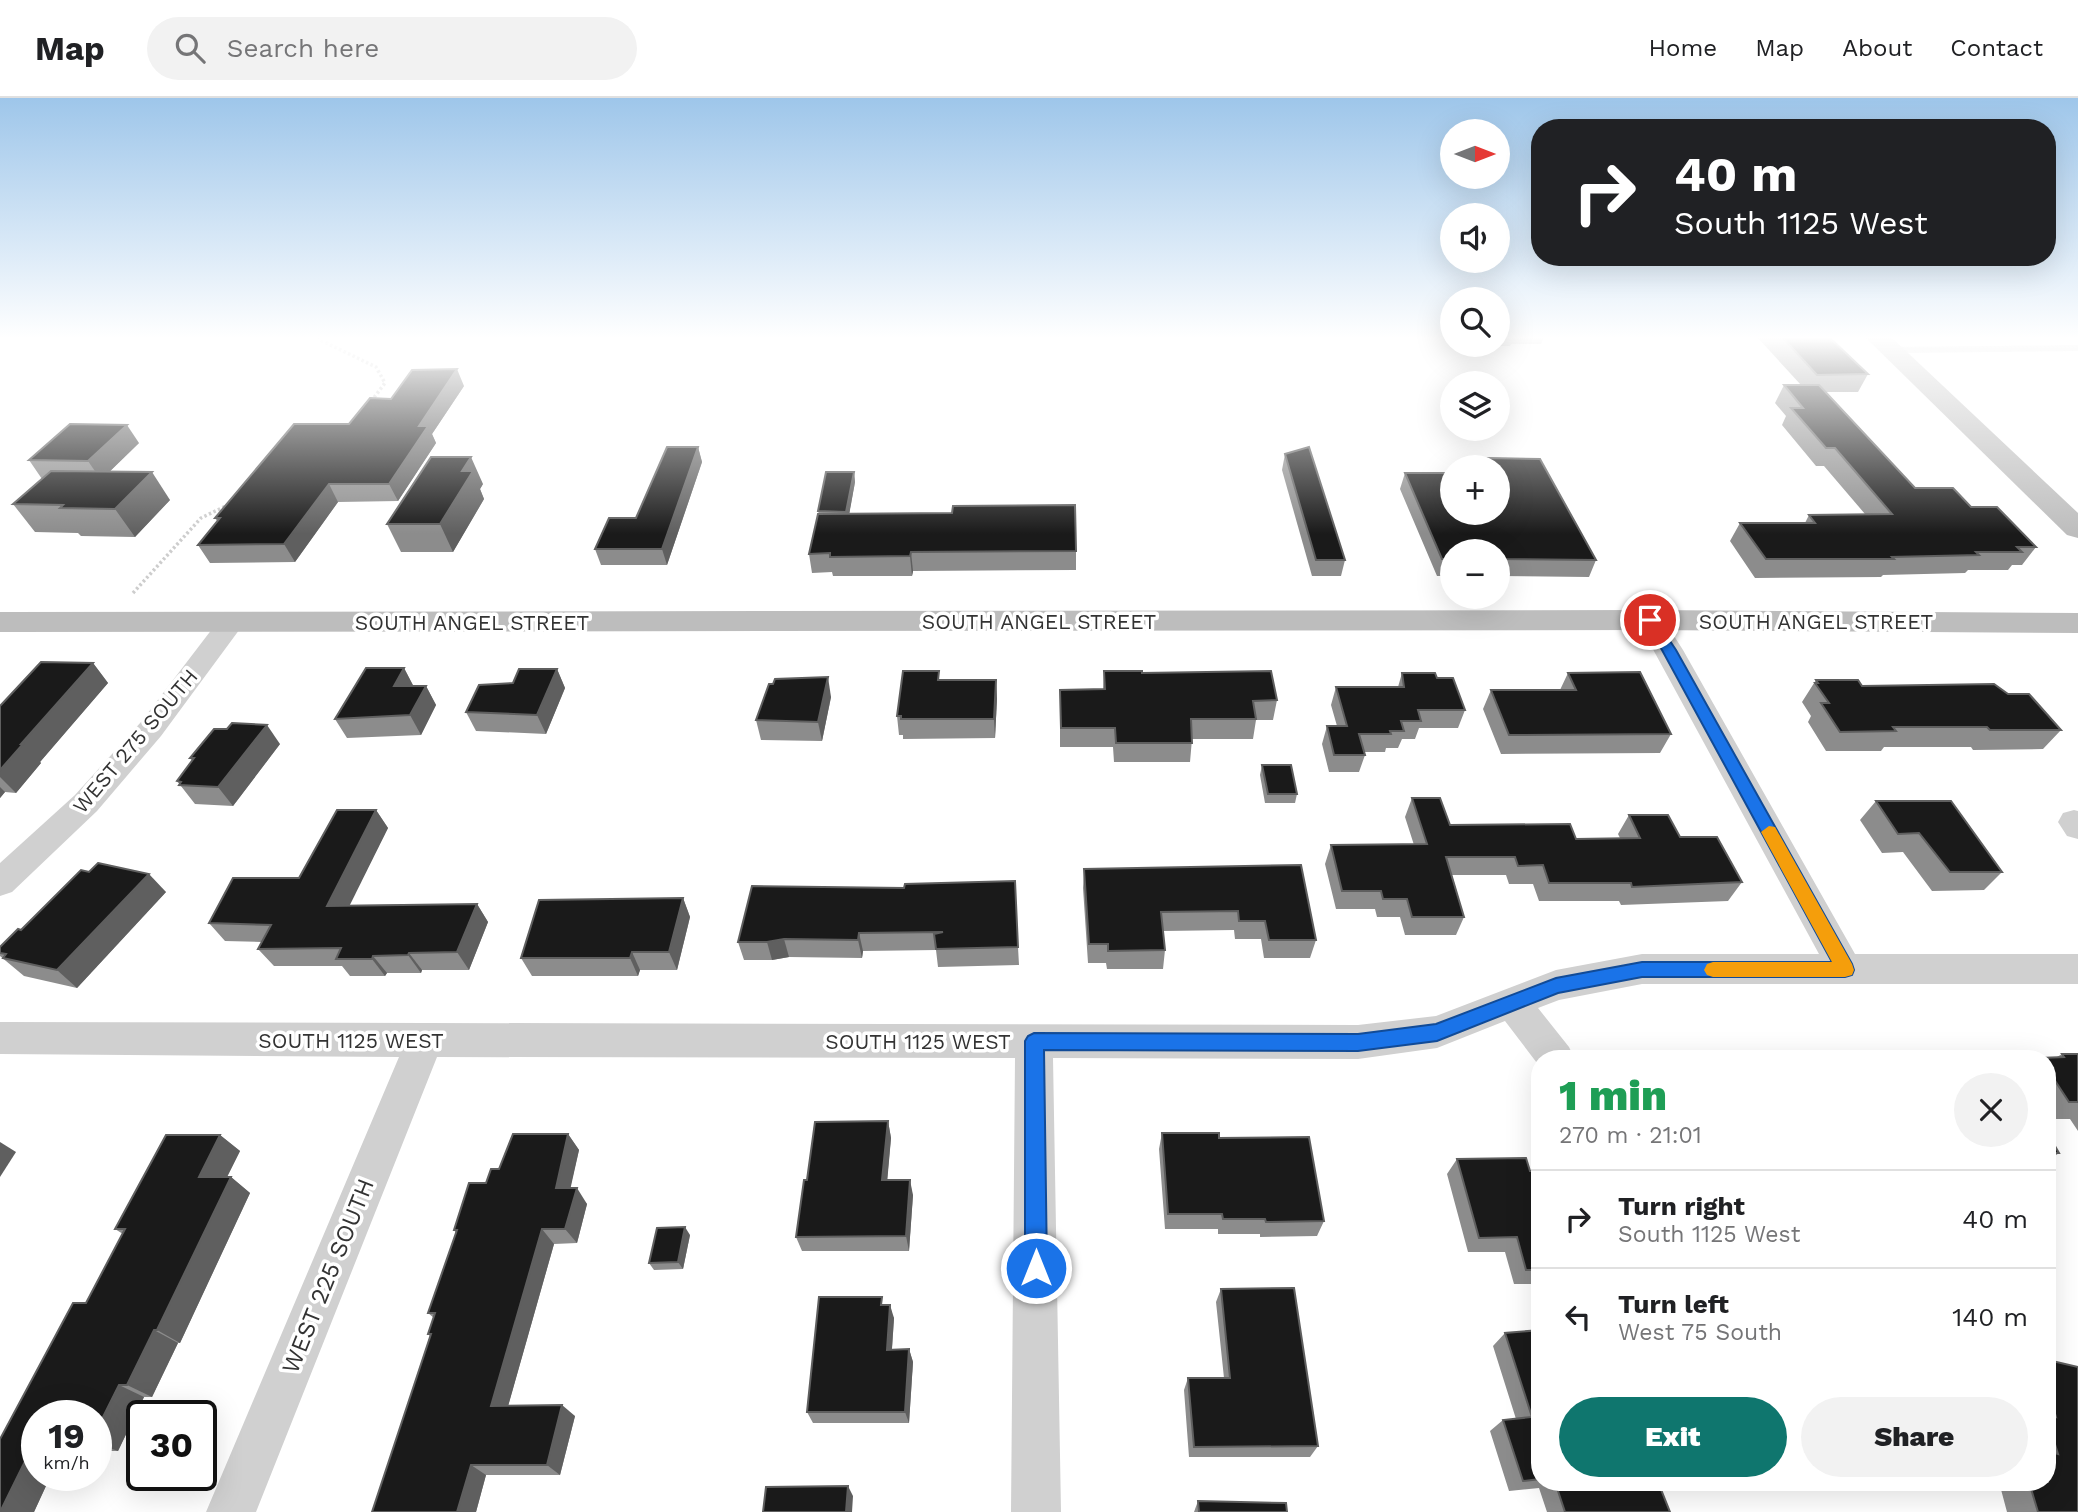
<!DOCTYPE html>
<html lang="en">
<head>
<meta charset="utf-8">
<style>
	body { margin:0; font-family:"Work Sans",sans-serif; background:#f2f2f2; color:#202124; height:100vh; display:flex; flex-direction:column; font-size:26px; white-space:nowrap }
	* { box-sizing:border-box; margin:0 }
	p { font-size:23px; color:#757577 }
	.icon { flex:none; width:38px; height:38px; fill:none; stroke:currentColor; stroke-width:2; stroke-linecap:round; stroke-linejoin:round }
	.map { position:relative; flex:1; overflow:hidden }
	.details { position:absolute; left:1531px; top:952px; width:525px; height:441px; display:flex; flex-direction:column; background:#fff; border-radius:28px; box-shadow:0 7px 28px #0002 }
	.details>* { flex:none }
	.guide { position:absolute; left:1531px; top:21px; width:525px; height:147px; border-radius:28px; box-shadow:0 7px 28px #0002; background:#202124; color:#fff; overflow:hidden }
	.needle { width:46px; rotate:90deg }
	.fabs { position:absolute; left:1440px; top:21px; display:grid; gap:14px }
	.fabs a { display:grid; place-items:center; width:70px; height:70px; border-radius:50%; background:#fff; box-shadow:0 7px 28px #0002; font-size:35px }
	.speed { position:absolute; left:21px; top:1302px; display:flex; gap:14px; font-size:35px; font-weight:700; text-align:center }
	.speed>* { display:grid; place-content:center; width:91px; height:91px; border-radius:50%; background:#fff; box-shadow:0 7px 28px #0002; line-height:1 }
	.speed small { font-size:18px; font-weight:400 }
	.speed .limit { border:4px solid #111; border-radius:10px; background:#fff; color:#111 }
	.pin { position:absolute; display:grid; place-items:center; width:60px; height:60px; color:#fff; margin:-30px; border:4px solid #fff; border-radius:50%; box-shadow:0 2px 7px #0007 }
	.me { position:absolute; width:77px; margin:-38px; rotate:0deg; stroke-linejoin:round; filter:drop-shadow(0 0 5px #0008) }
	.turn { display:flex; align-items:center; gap:24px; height:147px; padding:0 28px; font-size:32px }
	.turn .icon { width:91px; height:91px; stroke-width:2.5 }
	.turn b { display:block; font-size:49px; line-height:60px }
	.round { display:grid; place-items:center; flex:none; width:74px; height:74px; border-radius:37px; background:#f2f2f2 }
	.summary { display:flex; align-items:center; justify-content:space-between; height:119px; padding:0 28px }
	h1 { font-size:42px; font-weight:800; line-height:52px; color:#1e9e55 }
	.action { display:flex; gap:14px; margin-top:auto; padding:14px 28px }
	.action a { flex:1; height:80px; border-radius:42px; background:#0f766e; color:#fff; font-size:28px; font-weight:800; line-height:80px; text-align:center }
	.action a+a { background:#f2f2f2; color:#202124 }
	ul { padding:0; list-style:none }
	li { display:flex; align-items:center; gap:21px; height:98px; padding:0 28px; border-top:2px solid #e0e0e0 }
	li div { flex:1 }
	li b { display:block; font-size:26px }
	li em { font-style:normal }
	header { display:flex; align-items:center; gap:42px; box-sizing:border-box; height:98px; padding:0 35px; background:#fff; border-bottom:2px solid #e0e0e0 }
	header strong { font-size:33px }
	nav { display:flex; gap:38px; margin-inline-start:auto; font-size:24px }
	.search { width:490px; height:63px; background:#f2f2f2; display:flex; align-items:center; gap:18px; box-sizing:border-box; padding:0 24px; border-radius:38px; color:#757577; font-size:26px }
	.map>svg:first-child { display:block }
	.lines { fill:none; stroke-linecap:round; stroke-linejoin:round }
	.path { stroke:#cdcdcd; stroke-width:3.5; stroke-dasharray:2.5 2.5; stroke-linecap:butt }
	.service { fill:#d0d0d0; fill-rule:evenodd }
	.minor { fill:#d0d0d0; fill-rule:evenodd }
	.secondary { fill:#bdbdbd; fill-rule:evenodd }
	.wall { fill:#8c8c8c }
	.shaded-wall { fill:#5f5f5f }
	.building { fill:#1a1a1a; stroke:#5f5f5f; stroke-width:2 }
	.route { fill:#1a73e8; stroke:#114b97; stroke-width:2 }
	.slow { fill:#f59e0b }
	.labels { text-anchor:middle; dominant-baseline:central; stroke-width:7; stroke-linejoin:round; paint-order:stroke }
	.street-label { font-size:21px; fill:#333; stroke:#fff }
	.near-street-label { font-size:24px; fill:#333; stroke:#fff }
</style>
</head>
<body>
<header>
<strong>Map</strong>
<div class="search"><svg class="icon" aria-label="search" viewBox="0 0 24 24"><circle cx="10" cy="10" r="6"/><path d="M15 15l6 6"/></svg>Search here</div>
<nav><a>Home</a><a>Map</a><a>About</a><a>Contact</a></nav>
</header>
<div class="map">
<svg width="2078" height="1414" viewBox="0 0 2078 1414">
	<rect width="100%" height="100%" fill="#fff"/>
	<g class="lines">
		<g class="path">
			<path d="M312,238L376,269L385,285L370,305"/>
			<path d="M133,495L201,420L228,407"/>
		</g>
		<path class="service" d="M2078,247V253L1891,255L1886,252L1891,249Z"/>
		<g class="minor">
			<path d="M1650,513L1660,516L1683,552L1855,856H2078V886H1642L1559,902L1538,910L1569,949L1575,961H1540V969L1505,923L1437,950L1358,961L1053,960L1061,1414H1011L1015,960L437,959L256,1414H206L399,959L0,956V924L1358,927L1436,918L1556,872L1642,856H1819L1637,522L1640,516Z"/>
			<path d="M232,515L242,518L245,524L161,638L97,713L12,794L0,798V765L75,697L141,624L222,518Z"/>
			<path d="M2074,712L2078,713V741L2067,738L2058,724L2063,715Z"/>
		</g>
		<g class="secondary">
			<path d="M1864,238H1890L2078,415V440L2067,437Z"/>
			<path d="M1650,512L2078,515V535L1650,532L0,534V514Z"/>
		</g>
	</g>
	<g class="wall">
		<path d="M1498,238H1544L1541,246H1511L1510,248H1466L1465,247H1498Z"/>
		<path d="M1751,238H1828L1868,276L1858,294H1826L1915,390L1971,409L2036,449L2022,467H2012L2008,472H1968L1965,475L1883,477L1881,479L1755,480L1730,443L1740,425H1805L1809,417L1865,416L1824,368H1816L1782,327L1786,318L1775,305L1784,287H1801L1757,239Z"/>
		<path d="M464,288L432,336L436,345L398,403L338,404L295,464L210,465L198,447L217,423L215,420L391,301Z"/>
		<path d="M139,345L109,374L170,402L135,439L81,438L78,435L35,434L13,406L42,381L29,362Z"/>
		<path d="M698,349L702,364L667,467H601L595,451L636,420Z"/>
		<path d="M1285,356L1345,462L1341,478H1312L1282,372Z"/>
		<path d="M1488,360L1540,361L1596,462L1589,479L1498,478V453H1452V478H1437L1400,391L1405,375H1452V415H1498V369H1485Z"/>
		<path d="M854,374L855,384L849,416L1076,453V472L913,473L912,478H833L832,474L812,475L809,456L819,416L818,413Z"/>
		<path d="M483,386L480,391L484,401L453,454H401L387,426Z"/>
		<path d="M93,565L108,585L40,664L41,665L16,695L5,694L0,700V608Z"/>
		<path d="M404,570L413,588H426L436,607L421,637L347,640L335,621Z"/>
		<path d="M557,571L565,590L546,636L476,633L466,614L513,585Z"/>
		<path d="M1104,573L1142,575L1277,602L1273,622H1256L1253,641H1192L1190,664H1114L1113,649H1060V592L1103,591Z"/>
		<path d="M1402,575L1437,580L1465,612L1458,630H1419L1415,641H1402L1398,650H1386L1385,654H1364L1365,657L1359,674H1329L1322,646L1327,628H1337L1331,607L1336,589H1398Z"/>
		<path d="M1568,575L1671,636L1660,655L1501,656L1483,611L1491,592H1560Z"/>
		<path d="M940,582H996L997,601L995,640L903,641V637H899L897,618Z"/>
		<path d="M1816,582L1862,588L2061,632L2043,651L1973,652L1971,649H1884L1881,653H1826L1808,624L1811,618L1802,604Z"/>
		<path d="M773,586L831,599L822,643L761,642L756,622Z"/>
		<path d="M280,646L233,708L195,706L177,683L192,663L190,660Z"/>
		<path d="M1262,667L1297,696L1295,705H1265L1260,677Z"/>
		<path d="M1412,700L1450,727L1576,741L1620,740L1618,736L1629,717L1680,739L1742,784L1728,803L1621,807L1619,803H1539L1533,786H1509L1506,777H1452L1464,819L1456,837H1405L1400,819H1377L1375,811H1336L1325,766L1331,747H1414L1405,719Z"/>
		<path d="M1876,703L2002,774L1984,792L1932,793L1903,754L1882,755L1860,722Z"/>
		<path d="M376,712L388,730L349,807L477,806L488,824L469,872H422L421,875H387L385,878H350L342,868H274L258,851L262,844L225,843L209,825L299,780Z"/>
		<path d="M1301,767L1316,842L1310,860H1264L1261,841H1235L1234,832L1163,833L1165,852L1163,871H1107L1106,865H1088L1083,790L1084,771Z"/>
		<path d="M89,774L166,794L77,890L24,878L0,858V849Z"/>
		<path d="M752,788L1018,849L1019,867L938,869L936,852L863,853L862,860L789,859L772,862H744L738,844Z"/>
		<path d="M683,800L690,819L677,872H640L638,878H532L521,860Z"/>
		<path d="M1752,956L1928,961H1747Z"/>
		<path d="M2062,956H2078V1033L2070,1021H2048V961H2038L2040,960L2057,959Z"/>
		<path d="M888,1023L891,1040L887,1082L913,1097L909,1153H802L796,1139L807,1082Z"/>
		<path d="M1162,1035L1219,1040L1324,1123L1317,1138L1260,1139V1136H1218V1131H1165L1159,1051Z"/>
		<path d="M568,1036L579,1052L570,1090L587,1106L577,1145L554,1146L508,1308L575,1318L560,1377H486L476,1414H372L430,1238L428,1236L434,1220L428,1215L456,1135L454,1132L486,1085Z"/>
		<path d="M2048,1036L2059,1055L2048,1063Z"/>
		<path d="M166,1037H220L240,1053L227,1079H231L250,1095L180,1245H178L152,1299H144L118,1353H96V1318H37V1377H51L34,1414H0V1341L73,1205H86L123,1136L115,1131Z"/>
		<path d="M1457,1061L1530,1073H1540V1186H1514L1505,1154H1468L1447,1076Z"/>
		<path d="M690,1137L683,1171L654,1172L649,1165Z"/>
		<path d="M1221,1191L1318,1348L1310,1359H1189L1184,1292L1188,1280H1224L1216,1204Z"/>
		<path d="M884,1207L894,1220L892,1251H909L913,1264L909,1325H813L807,1314Z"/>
		<path d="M1540,1232V1384H1658L1670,1414H1547L1539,1390L1509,1393L1490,1333L1503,1322L1516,1321L1493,1248L1505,1235Z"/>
		<path d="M2048,1262L2078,1414H2007L1999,1384H2048Z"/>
		<path d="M1198,1403L1287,1414H1194Z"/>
	</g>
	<g class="shaded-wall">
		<path d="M457,271L464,288L432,336L436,345L398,403L389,386L419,328Z"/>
		<path d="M127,327L139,345L101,382L88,363Z"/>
		<path d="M698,349L702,364L667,467L662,451Z"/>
		<path d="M471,359L483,386L480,391L484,401L453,454L440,426L462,373Z"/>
		<path d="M152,374L170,402L135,439L115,411Z"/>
		<path d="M854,374L855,384L848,423L846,414Z"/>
		<path d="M329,386L338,404L295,464L284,446Z"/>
		<path d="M911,454L913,473L912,478L910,458Z"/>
		<path d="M93,565L108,585L40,664L41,665L16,695L0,679V672L21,646Z"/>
		<path d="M404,570L414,589L394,588Z"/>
		<path d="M557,571L565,590L546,636L537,617Z"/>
		<path d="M828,579L831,599L822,643L818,624Z"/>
		<path d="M996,582L997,601L995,640L994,621Z"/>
		<path d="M426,588L436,607L421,637L410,617Z"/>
		<path d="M267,627L280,646L233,708L218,689Z"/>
		<path d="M0,689L5,694L0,700Z"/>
		<path d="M376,712L388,730L341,825L327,808Z"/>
		<path d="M149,776L166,794L77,890L57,872Z"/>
		<path d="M683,800L690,819L677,872L669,854Z"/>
		<path d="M477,806L488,824L469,872L457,854Z"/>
		<path d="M859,835L863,853L862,860L858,842Z"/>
		<path d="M784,841L789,859L772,862L767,844Z"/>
		<path d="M632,854L640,872L638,878L630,860Z"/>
		<path d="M409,855L422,872L421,875L408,857Z"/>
		<path d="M373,858L387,875L385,878L372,861Z"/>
		<path d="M888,1023L891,1040L886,1097L882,1082Z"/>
		<path d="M568,1036L579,1052L567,1106L556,1090Z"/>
		<path d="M220,1037L240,1053L219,1095L199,1079Z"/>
		<path d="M0,1044L16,1054L0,1079Z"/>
		<path d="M231,1079L250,1095L180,1245L157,1232Z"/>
		<path d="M910,1082L913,1097L909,1153L906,1138Z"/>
		<path d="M577,1090L587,1106L577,1145L565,1131Z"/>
		<path d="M685,1129L690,1137L683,1171L678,1164Z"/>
		<path d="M542,1131L554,1146L505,1319L491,1308Z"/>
		<path d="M890,1207L894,1220L891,1264L887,1252Z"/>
		<path d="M154,1232L178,1245L152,1299L127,1287Z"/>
		<path d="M909,1251L913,1264L909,1325L905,1314Z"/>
		<path d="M119,1287L144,1299L118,1353L96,1345V1333Z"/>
		<path d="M562,1307L575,1318L560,1377L547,1367Z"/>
		<path d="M35,1343H37V1377H51L34,1414H0Z"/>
		<path d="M471,1367L486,1377L476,1414H457Z"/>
		<path d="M848,1388L853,1398L852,1414H846Z"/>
	</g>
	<g class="building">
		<path d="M1781,238H1828L1868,276L1817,277Z"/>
		<path d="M457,271L419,328H428L389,386H329L284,446L198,447L220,420H215L294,326H349L370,300L391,301L412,272Z"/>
		<path d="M1784,287H1819L1915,390H1953L1971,409H1997L2036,449H2017L2022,454H1976L1979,457L1892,459L1894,461H1766L1740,425H1815L1809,417L1892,416L1835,350H1826L1791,310H1803Z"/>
		<path d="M70,326L127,327L88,363L29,362Z"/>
		<path d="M667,349H698L662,451H595L609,420H636Z"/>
		<path d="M1309,349L1345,462H1316L1285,356Z"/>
		<path d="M431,359H471L462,373H473L440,426H387Z"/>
		<path d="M1488,360L1540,361L1596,462L1498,461V453H1452V461H1442L1405,375H1452V415H1498V369H1493Z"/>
		<path d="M51,373L152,374L115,411L60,410L63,407L13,406Z"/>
		<path d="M826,374H854L846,414L818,413Z"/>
		<path d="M1075,407L1076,453L911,454L910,458L830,459V455L809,456L818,416L952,415L953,408Z"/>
		<path d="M41,564L93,565L21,646H23L0,672V608Z"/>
		<path d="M366,570H404L394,588H426L410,617L335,621Z"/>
		<path d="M519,571H557L537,617L466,614L479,587L513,585Z"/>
		<path d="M903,573H939L938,582H996L994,621H901V618H897Z"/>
		<path d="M1104,573H1142V575L1271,573L1277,602L1253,603L1256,621H1191L1192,645H1116L1115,630H1061L1060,592L1105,591Z"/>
		<path d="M1640,574L1671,636L1509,637L1491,592H1576L1568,575Z"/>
		<path d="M1402,575H1435L1437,580H1453L1465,612H1418L1421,623H1401L1404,633H1390L1391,636H1359L1365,657H1334L1327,628H1347L1336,589H1404Z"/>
		<path d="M828,579L818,624L756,622L769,586H773L775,581Z"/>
		<path d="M1816,582H1858L1862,588L1994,586L2008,596H2029L2061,632H1990L1987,629H1893L1896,633L1840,634L1821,605H1829L1815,585H1818Z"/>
		<path d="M232,625L267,627L218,689L179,687L181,684L177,683L194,660H190L214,631H227Z"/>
		<path d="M1262,667H1291L1297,696H1268Z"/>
		<path d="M1412,700H1440L1450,727L1570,726L1576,741L1640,740L1629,717H1668L1680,739H1717L1742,784L1632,789L1631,785H1549L1543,767L1518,768L1515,759H1446L1464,819H1412L1407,801H1383L1381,793H1342L1331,747L1427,746Z"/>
		<path d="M1876,703H1951L2002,774H1950L1919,735L1898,736Z"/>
		<path d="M337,712H376L327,808L477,806L457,854L409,855L408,857L373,858L372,861H336L341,850L258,851L271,827L209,825L233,780H299Z"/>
		<path d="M98,765L149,776L57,872L3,860L6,856L0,855V849L18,831L21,832L81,772L89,774Z"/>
		<path d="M1301,767L1316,842H1269L1265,823H1239L1238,813L1161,814L1165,852L1108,853V846H1089L1084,771Z"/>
		<path d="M1015,783L1018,849L936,851L934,836L943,834L859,835L858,842L784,841L767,844H738L752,788L904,790L905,786Z"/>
		<path d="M683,800L669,854H632L630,860H521L539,802Z"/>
		<path d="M1755,955L1925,957L1928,961H1754L1752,956Z"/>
		<path d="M2062,956H2078V1004H2069L2048,972V961H2040V960L2064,959Z"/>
		<path d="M888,1023L882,1082H910L906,1138L796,1139L804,1082H807L815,1024Z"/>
		<path d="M1162,1035H1219V1040L1309,1039L1324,1123L1266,1124L1265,1121H1223L1222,1116H1168Z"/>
		<path d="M513,1036H568L556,1090H577L565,1131H542L491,1308L562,1307L547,1367H471L457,1414H372L431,1236H428L435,1215H428L457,1132H454L469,1085H486L491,1071H499Z"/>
		<path d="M2048,1036L2059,1055H2048Z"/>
		<path d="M166,1037H220L199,1079H231L157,1232H154L127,1287H119L96,1333V1318H37V1343H35L0,1414V1341L73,1205H86L125,1131H115Z"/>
		<path d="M1526,1060L1530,1073H1540V1172H1526L1517,1139L1479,1140L1457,1061Z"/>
		<path d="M685,1129L678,1164L649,1165L657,1130Z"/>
		<path d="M1294,1190L1318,1348L1194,1349L1188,1280H1230L1221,1191Z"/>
		<path d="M819,1199H882L881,1207H890L887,1252L909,1251L905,1314H807Z"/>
		<path d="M1540,1232V1381L1523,1383L1503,1322L1532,1319L1505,1235Z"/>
		<path d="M2048,1262L2078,1269V1414H2038L2029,1384H2048V1353L2058,1356L2048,1324V1317L2056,1319L2048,1292V1286H2050L2048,1278Z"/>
		<path d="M1555,1384H1658L1670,1414H1565Z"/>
		<path d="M848,1388L846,1414H763L766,1389Z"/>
		<path d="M1198,1403L1286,1405L1287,1414H1199Z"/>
	</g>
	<linearGradient id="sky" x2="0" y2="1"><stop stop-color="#9ec6ea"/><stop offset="0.55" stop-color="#fff"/><stop offset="1" stop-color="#fff" stop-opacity="0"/></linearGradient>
	<rect width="2078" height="436" fill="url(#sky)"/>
	<path class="route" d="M1650,518L1654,519L1676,552L1852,866L1854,872L1852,877L1845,879H1642L1558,895L1437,943L1358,953L1044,952L1047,1170L1043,1177L1036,1181L1028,1177L1025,1170V943L1028,938L1034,935L1358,936L1436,926L1556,880L1642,864H1832L1662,552L1643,522Z"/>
	<path class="slow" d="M1769,728L1775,729L1852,866L1854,872L1852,877L1845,879H1713L1707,877L1704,872L1707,866L1713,864H1832L1761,734Z"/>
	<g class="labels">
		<g class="street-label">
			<text x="1039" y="523">SOUTH ANGEL STREET</text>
			<text x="1816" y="523">SOUTH ANGEL STREET</text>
			<text x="472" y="524">SOUTH ANGEL STREET</text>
			<text transform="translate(135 643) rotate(-50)">WEST 275 SOUTH</text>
			<text x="351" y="942">SOUTH 1125 WEST</text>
			<text x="918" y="943">SOUTH 1125 WEST</text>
		</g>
		<g class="near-street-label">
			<text transform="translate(328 1178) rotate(-68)">WEST 225 SOUTH</text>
		</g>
	</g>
</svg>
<div class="fabs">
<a><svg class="needle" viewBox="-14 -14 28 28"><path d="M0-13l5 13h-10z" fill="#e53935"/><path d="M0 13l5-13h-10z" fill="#757577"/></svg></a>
<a><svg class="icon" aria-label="sound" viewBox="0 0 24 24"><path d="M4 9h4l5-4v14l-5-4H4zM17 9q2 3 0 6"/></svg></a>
<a><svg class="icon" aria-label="search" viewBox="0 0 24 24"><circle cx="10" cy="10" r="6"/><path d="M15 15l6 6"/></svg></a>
<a><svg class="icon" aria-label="layers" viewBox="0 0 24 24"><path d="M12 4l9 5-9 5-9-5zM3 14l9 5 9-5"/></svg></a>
<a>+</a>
<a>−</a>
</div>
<div class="speed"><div>19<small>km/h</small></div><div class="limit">30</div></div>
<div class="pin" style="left:1650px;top:522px;background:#d93025"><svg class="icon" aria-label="arrive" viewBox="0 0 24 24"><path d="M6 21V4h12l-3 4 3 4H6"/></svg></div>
<svg class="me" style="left:1036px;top:1170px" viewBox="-20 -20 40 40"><circle r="17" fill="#1a73e8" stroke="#fff" stroke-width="3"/><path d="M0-11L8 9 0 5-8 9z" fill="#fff"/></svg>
<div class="guide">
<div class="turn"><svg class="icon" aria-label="right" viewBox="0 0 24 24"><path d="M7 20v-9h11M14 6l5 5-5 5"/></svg><div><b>40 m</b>South 1125 West</div></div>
</div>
<section class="details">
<div class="summary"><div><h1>1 min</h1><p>270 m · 21:01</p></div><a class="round"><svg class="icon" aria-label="close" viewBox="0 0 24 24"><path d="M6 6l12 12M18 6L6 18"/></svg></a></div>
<ul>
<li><svg class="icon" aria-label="right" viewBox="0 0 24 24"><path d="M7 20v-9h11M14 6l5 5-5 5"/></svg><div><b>Turn right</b><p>South 1125 West</p></div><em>40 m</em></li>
<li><svg class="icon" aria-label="left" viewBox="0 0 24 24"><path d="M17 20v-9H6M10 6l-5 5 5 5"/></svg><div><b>Turn left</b><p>West 75 South</p></div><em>140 m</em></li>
</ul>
<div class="action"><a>Exit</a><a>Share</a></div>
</section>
</div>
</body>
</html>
